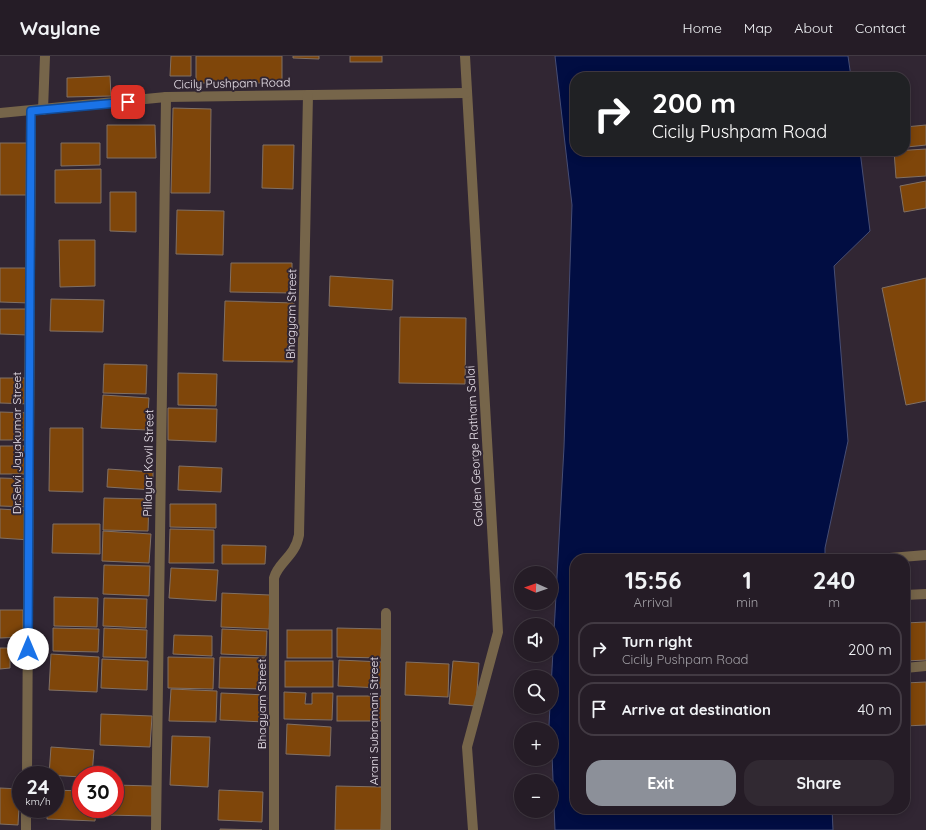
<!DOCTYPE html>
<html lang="en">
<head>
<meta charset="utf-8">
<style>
	body { margin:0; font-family:Quicksand,sans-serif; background:#312932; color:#f1f3f6; height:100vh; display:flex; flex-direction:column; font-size:15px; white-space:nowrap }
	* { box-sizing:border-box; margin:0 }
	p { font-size:13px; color:#a3a1a7 }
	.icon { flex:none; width:22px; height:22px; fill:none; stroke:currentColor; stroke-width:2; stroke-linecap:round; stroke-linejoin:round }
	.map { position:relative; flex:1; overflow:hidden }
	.panel { position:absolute; left:570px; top:498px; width:340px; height:260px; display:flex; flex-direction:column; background:#251c26; border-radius:16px; box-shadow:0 2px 10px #0003,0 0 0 1px #423a43 }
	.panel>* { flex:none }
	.top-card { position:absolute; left:570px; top:16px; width:340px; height:84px; border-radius:16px; box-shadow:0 2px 10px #0003,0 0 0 1px #423a43; background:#202124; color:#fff; overflow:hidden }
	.needle { width:26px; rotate:272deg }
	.tools { position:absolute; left:514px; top:510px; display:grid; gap:8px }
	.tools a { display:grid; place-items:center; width:44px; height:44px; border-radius:50%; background:#251c26; box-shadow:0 2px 10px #0003,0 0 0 1px #423a43; font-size:20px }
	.speed { position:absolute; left:12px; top:710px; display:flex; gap:8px; font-size:20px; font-weight:700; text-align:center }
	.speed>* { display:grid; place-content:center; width:52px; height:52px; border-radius:50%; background:#251c26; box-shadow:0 2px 10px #0003,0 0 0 1px #423a43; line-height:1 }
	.speed small { font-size:10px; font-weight:400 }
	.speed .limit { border:6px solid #d22; background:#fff; color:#111 }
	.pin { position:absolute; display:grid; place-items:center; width:34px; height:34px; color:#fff; margin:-17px; border-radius:8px; box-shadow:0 2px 6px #0006 }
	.me { position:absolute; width:44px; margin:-22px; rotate:0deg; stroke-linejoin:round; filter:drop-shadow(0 0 3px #0008) }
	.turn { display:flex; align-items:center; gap:14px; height:84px; padding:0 16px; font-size:18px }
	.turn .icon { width:52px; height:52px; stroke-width:2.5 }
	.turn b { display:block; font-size:28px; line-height:34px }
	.eta { display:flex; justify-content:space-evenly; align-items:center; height:68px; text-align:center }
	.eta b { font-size:24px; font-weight:700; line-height:28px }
	.primary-button { display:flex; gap:8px; margin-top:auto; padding:8px 16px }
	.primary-button a { flex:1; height:46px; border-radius:16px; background:#8c9099; color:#fff; font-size:16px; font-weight:700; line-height:46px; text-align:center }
	.primary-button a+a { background:#312932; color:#f1f3f6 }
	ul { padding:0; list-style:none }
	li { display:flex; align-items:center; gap:12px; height:54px; margin:0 8px 6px; padding:0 8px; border:2px solid #423a43; border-radius:16px }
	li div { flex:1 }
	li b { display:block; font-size:15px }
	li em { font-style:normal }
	header { display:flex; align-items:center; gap:24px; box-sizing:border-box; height:56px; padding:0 20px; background:#251c26; border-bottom:1px solid #423a43 }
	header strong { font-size:19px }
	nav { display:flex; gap:22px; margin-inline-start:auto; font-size:14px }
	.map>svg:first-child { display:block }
	.water { fill:#010d42; stroke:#474e75 }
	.building { fill:#7f460a; stroke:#817064 }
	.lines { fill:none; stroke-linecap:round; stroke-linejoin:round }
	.minor { stroke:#76654a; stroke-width:10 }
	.route-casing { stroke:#114b97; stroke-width:10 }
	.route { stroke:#1a73e8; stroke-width:7 }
	.labels { text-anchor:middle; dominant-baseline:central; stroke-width:4; stroke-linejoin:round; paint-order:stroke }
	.street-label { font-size:12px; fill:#ebe4ed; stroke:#312633 }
</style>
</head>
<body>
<header>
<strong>Waylane</strong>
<nav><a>Home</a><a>Map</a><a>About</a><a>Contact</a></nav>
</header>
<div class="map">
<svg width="926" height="774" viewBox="0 0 926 774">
	<rect width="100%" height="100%" fill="#312633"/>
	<path class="water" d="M555,0H848L851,21H575V95H860L870,175L834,210L848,385L825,492V503H575V753H832L833,774H555L551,673H549V669L564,391L572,149Z"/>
	<g class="building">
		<path d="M171,0H191V20H170Z"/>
		<rect x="196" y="0" width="86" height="27"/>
		<path d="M293,0H319V3L293,2Z"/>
		<rect x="350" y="0" width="32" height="6"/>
		<path d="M110,20L111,40L67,41V22Z"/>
		<path d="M173,52L211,53L210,137H171Z"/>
		<path d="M107,69H155L156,102H107Z"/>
		<path d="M926,69V89L907,91L905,71Z"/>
		<rect x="0" y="87" width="34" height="52"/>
		<path d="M61,87H100V109L61,110Z"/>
		<path d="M263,89H294L293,133L262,132Z"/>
		<path d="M926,93V120L896,122L894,95Z"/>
		<path d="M101,113V147H55V114Z"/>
		<path d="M926,125V152L904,156L900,130Z"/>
		<path d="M110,136H136V176L110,175Z"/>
		<path d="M177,154L224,155L223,199L176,198Z"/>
		<path d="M59,184H95V230L60,231Z"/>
		<path d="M231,207H292V237L230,236Z"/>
		<path d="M0,212H30V247L0,246Z"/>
		<path d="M330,220L393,224L392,254L329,250Z"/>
		<path d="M926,222V345L906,349L882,232Z"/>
		<path d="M51,243L104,244L103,276L50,275Z"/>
		<path d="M225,245L294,247L293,306L223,305Z"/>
		<path d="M0,253H29L28,279L0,278Z"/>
		<path d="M400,261L466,262L465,328L399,327Z"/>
		<path d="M104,308L147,309L146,338L103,337Z"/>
		<path d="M178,317L217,318L216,350L178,349Z"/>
		<path d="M0,322H32L31,348L0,347Z"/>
		<path d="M103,339L149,342L147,374L101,372Z"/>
		<path d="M168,352L217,353L216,386L168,384Z"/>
		<path d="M0,356L32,357V384H0Z"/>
		<path d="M50,372H83V436L49,435Z"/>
		<rect x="0" y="390" width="30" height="28"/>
		<path d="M179,410L222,412L221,436L178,434Z"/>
		<path d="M108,413L153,416V434L107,431Z"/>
		<path d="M0,422L32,423V451L0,450Z"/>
		<path d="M104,442L149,443L148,475L103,474Z"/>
		<path d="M170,448H216V472L170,471Z"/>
		<path d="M0,453L32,455L30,484L0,482Z"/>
		<path d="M53,468H100V498L52,497Z"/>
		<path d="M170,473L214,474V507H169Z"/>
		<path d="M103,475L151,478L149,507L102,505Z"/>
		<path d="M222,489L266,490L265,508H222Z"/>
		<path d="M104,509L150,510L149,540L103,538Z"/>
		<path d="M171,512L218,514L216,545L169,542Z"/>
		<path d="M222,537L270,539L269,573L221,571Z"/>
		<path d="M54,541L98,542L97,571L54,570Z"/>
		<path d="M104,542L147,543L146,572L103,570Z"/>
		<path d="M0,554H23V581L0,582Z"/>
		<path d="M926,566V604L905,605V567Z"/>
		<path d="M53,572L99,573L98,596L53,595Z"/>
		<path d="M104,572L147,574L146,602L103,601Z"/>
		<path d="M337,572L382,573L381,602L337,601Z"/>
		<path d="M222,573L267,575L266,600L221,598Z"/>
		<rect x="287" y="574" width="45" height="28"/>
		<path d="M174,579L212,580V600L173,598Z"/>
		<path d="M0,592H10V612L0,613Z"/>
		<path d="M51,598L99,601L97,636L49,634Z"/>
		<path d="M168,601L214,602L213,633L168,632Z"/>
		<path d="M220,601L265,602L264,633L219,632Z"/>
		<path d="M102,603L148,605L147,634L101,632Z"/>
		<path d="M339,604L382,606L381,632L338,630Z"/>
		<rect x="285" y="605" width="48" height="26"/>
		<path d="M453,605L479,607L476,650L449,648Z"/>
		<path d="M406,606L449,608L448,641L405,639Z"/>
		<path d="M926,626V669L905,670V627Z"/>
		<path d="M171,633L217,635L216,666L169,665Z"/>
		<path d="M284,636L306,637L305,648H312V637H333L332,664L284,663Z"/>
		<path d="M221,637L267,639L265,666L220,664Z"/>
		<rect x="337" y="640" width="45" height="25"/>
		<path d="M101,658L152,660L150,691L100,689Z"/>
		<path d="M287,668L331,671L330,700L286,698Z"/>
		<path d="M172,680L210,681L208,731L170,729Z"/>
		<path d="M51,691L94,694L92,719H81V721L49,719Z"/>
		<path d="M115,729L152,730V760L105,759V753H115Z"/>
		<path d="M336,730L382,731L381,774H335Z"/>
		<path d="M0,732L20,733L18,769L0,768Z"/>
		<path d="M55,734L81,735V753H96L95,765L47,763V753H55Z"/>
		<path d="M219,734L263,736L262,766L218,764Z"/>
		<path d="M220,773L262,774H220Z"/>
	</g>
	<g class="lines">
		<g class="minor">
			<path d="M465,0L498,576L467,691L473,774"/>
			<path d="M43,54L45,0"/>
			<path d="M0,57L166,41L466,37"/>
			<path d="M878,503L926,499"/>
			<path d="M905,539L926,538"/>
			<path d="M905,612L926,610"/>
			<path d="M27,719L31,55"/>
			<path d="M26,774V753"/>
			<path d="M156,774L166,41"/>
			<path d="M274,774V522C278,506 295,501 299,479L308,39"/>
			<path d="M386,774V557"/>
		</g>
	</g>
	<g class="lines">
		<g class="route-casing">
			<path id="route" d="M28,593L31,55L128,46"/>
		</g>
		<use href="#route" class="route"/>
	</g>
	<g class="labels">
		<g class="street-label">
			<text transform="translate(232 27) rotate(-1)">Cicily Pushpam Road</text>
			<text transform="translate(291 258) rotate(-89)">Bhagyam Street</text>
			<text transform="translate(16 387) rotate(-90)">Dr.Selvi Jayakumar Street</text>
			<text transform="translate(474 390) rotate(-93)">Golden George Ratham Salai</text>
			<text transform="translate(148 407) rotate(-89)">Pillayar Kovil Street</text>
			<text transform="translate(261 648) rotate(-90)">Bhagyam Street</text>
			<text transform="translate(373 665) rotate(-90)">Arani Subramani Street</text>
		</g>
	</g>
</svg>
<div class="tools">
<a><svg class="needle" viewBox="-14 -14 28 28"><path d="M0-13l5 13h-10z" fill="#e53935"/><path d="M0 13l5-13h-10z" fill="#a3a1a7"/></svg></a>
<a><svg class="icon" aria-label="sound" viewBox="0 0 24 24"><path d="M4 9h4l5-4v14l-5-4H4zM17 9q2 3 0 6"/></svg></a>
<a><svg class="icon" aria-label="search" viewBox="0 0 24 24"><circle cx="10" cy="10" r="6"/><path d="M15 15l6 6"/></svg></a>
<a>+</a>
<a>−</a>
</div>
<div class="speed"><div>24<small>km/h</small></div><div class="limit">30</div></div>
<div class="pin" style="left:128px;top:46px;background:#d93025"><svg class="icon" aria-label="arrive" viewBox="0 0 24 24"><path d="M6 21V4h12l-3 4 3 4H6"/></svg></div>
<svg class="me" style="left:28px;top:593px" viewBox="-20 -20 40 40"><circle r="19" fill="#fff"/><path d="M0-13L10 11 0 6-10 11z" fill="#1a73e8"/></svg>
<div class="top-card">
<div class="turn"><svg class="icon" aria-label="right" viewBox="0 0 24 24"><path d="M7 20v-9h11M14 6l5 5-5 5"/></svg><div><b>200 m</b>Cicily Pushpam Road</div></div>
</div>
<section class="panel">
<div class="eta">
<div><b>15:56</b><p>Arrival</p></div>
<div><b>1</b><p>min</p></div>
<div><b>240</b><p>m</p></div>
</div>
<ul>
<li><svg class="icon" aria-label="right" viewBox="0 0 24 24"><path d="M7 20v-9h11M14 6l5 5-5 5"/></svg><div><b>Turn right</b><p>Cicily Pushpam Road</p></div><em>200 m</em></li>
<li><svg class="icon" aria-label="arrive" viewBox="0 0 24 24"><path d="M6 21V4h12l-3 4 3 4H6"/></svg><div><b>Arrive at destination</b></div><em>40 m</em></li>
</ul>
<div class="primary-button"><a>Exit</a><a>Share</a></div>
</section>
</div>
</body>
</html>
